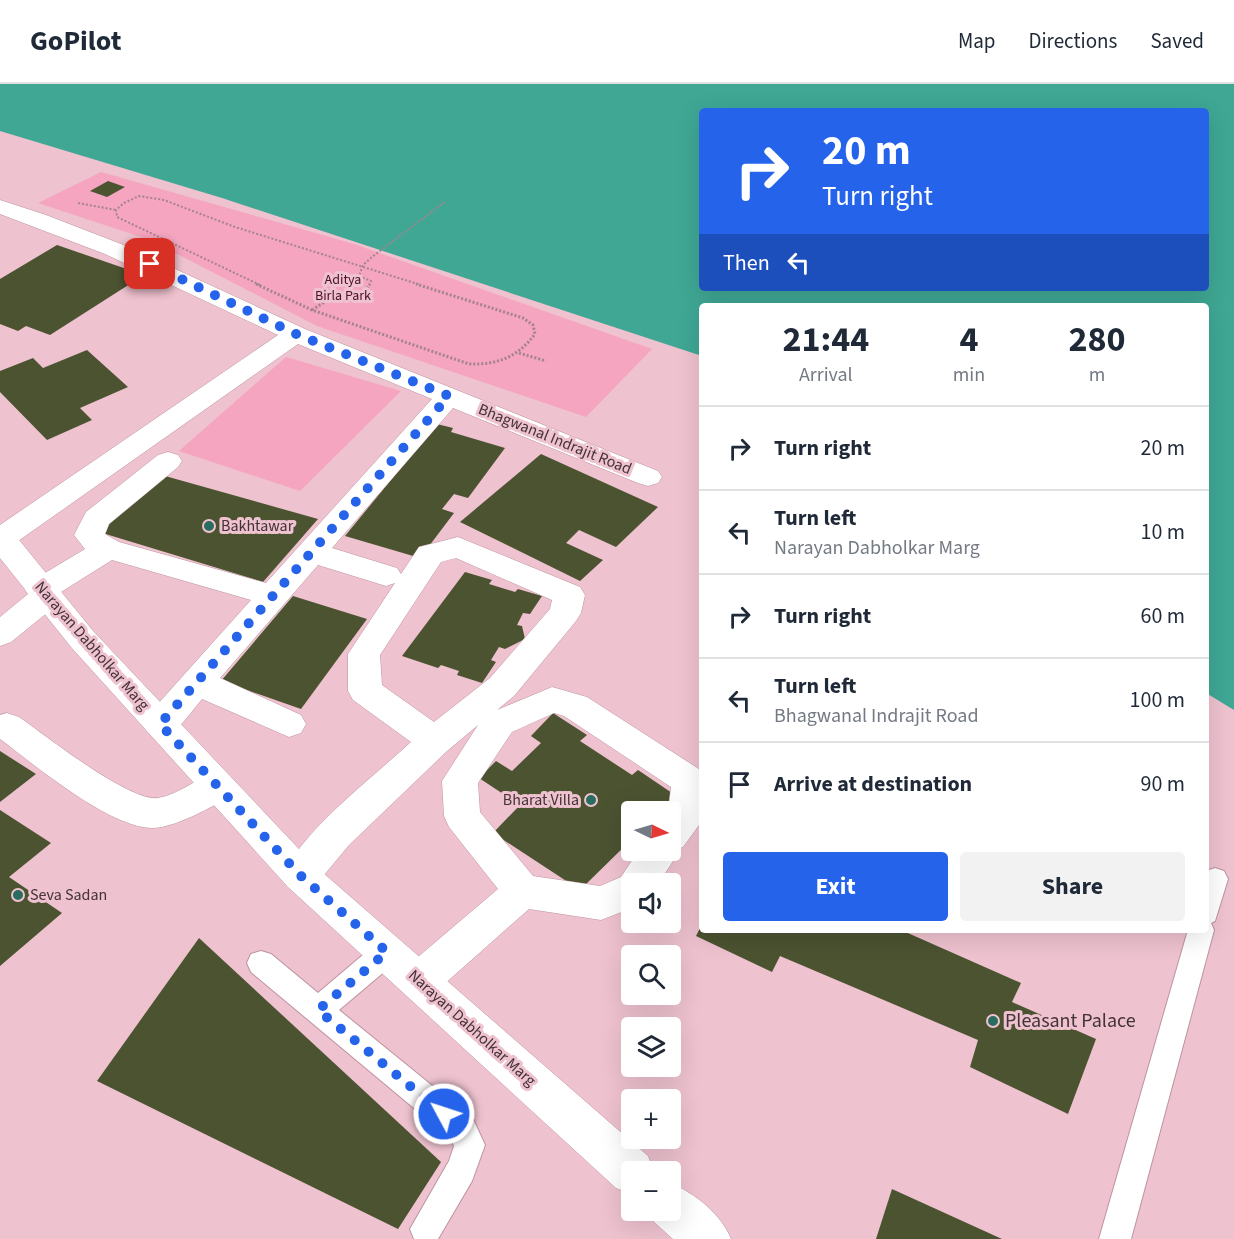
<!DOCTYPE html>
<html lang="en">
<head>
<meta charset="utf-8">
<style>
	body { margin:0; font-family:"Source Sans 3",sans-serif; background:#f2f2f3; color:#1f2937; height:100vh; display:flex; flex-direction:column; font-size:22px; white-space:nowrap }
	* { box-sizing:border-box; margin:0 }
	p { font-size:20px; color:#747a83 }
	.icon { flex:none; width:33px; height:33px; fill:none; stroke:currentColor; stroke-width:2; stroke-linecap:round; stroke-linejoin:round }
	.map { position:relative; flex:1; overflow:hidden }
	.details { position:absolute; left:699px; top:219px; width:510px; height:630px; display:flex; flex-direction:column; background:#fff; border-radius:6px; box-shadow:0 6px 24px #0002 }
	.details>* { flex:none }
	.banner { position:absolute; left:699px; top:24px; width:510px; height:183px; border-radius:6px; box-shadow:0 6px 24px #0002; background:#2563eb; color:#fff; overflow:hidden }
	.needle { width:39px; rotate:95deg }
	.buttons { position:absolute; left:621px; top:717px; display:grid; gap:12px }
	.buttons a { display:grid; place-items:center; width:60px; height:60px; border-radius:6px; background:#fff; box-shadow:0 6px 24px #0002; font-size:30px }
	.pin { position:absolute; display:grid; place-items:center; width:51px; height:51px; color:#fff; margin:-26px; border-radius:12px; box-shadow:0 3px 9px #0006 }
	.me { position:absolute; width:66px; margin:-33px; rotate:310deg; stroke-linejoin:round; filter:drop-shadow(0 0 4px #0008) }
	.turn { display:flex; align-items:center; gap:21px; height:126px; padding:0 24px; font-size:27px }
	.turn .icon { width:78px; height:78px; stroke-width:2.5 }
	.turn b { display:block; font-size:42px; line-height:51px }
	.then { display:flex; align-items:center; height:57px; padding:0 24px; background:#0003; gap:12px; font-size:22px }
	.eta { display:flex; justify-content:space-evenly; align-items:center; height:102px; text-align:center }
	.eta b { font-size:36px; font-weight:700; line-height:42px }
	.action { display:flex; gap:12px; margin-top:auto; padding:12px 24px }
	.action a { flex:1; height:69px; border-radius:6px; background:#2563eb; color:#fff; font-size:24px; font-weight:700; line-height:69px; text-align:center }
	.action a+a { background:#f2f2f3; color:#1f2937 }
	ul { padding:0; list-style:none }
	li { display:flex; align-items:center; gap:18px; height:84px; padding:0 24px; border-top:2px solid #e0e1e3 }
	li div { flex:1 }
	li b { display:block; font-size:22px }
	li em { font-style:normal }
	header { display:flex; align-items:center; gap:36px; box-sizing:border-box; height:84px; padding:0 30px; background:#fff; border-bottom:2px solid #e0e1e3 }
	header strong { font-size:28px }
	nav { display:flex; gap:33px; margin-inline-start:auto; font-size:21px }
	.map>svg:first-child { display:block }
	.green { fill:#f5a5bf }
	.water { fill:#3fa794; fill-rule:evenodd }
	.building { fill:#4b5331 }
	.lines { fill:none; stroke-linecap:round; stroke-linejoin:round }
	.service-casing { stroke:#bd93a0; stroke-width:2 }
	.minor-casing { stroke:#bd93a0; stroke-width:1 }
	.tertiary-casing { stroke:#bd93a0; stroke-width:1 }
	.path-far1 { stroke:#a3838c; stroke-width:2; stroke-dasharray:2 2; stroke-linecap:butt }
	.path { stroke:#a3838c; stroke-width:3; stroke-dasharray:2 2; stroke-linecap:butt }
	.service { fill:#fff; fill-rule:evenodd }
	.minor { fill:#fff; fill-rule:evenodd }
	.tertiary { fill:#fff; fill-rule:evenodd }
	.route { stroke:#2563eb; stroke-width:10; stroke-dasharray:0 18 }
	.poi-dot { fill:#286d60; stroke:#eec2cf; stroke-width:2 }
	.labels { text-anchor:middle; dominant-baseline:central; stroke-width:6; stroke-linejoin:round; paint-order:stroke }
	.far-park-label { font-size:14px; fill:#4c102a; stroke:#eec2cf }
	.street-label { font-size:16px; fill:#433237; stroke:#eec2cf }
	.poi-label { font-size:16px; fill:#433237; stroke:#eec2cf; text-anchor:start }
	.near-poi-label { font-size:20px; fill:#433237; stroke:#eec2cf; text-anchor:start }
</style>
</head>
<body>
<header>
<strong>GoPilot</strong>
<nav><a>Map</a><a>Directions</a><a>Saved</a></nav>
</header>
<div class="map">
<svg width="1234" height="1155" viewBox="0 0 1234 1155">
	<rect width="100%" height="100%" fill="#eec2cf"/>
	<g class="green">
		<path d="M101,88L354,160L652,265L586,333L317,242L150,156L38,119Z"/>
		<path d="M286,273L401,307L300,407L179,367Z"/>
	</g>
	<path class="water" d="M0,0H1234V626L1206,609V222H702V272L222,114L0,47ZM702,27H1206V204H702Z"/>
	<g class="building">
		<path d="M108,97L125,103L107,113L90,107Z"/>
		<path d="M57,161L144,191L50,251L26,242L18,247L0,240V195Z"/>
		<path d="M87,266L128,303L80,324L92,336L47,356L0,308V287L33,274L43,284Z"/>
		<path d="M437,340L453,344L451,348L505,364L468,414L454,410L442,425L454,429L420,474L345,452Z"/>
		<path d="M541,370L658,423L616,463L579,446L566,459L603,476L580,497L460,438Z"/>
		<path d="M158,390L318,435L263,498L99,448Z"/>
		<path d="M465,488L492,496L489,500L515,508L518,505L542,512L530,530L523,529L517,541L522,542L525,555L505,565L499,563L491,576L496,578L482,599L457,591L459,587L441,581L438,584L402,572Z"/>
		<path d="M293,512L367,535L301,625L221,597Z"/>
		<path d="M553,629L587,651L580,657L632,691L638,686L675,711L659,728H632V755L580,806L493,749L520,721L479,694L496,677L512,687L541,659L531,652Z"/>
		<path d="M0,667L36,690L0,718Z"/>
		<path d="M0,726L51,759L9,793L62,829L0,882Z"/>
		<path d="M702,840V846H901L1021,899L1012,918L1096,955L1068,1030L970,983L978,956L780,872L772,888L696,852Z"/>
		<path d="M199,854L441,1078L398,1145L97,997Z"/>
		<path d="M892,1105L1002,1155H876Z"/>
	</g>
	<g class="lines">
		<g class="service-casing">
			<g id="service">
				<path d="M1215,784L1224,787L1228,795L1215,837L1211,839L1214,846L1131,1155H1099L1188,846H1206V787Z"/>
				<path d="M387,856L397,859L401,868L397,877L339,926L473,1035L485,1061L472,1097L438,1155H414L410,1145L449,1077L454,1062L451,1055L251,888L247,879L251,870L261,867L271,870L318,909L377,859Z"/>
			</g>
		</g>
		<g class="minor-casing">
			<g id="minor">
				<path d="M0,116L46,131L121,160L305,245L658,387L662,393L658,399L648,402L638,399L453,324L332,464L397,484L401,490L419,463L458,453L580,503L585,511L581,529L576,537L514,612L497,626L552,603L587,613L702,687V737L683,763L678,765L673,777L658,800H632V824L601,836L529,825L433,910L419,915L405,910L399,897L405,884L498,805L449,743L444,732L442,697L478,641L447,667L349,761L314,803L301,808L288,803L282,792C305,744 371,695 411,658L353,616L348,607V570L395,499L386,502L318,481L220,594L301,631L306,640L301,649L289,653L202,615C186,633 175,658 148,649L143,640L148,631L251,516L112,476L61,508L63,512L58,520L11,558L0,562V533L28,510L25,506L30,498L85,465L74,451L86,428L158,371L168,368L178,371L182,377L178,383L109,440L105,450L119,458L266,499L432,315L298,260L11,462L0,465V441L278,251L105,170L0,130ZM456,474L552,516L550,525L490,594L434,638L382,601L380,571L441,478ZM554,629L564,632L671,703L668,728H670V766H639L621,793L600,802L533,792L480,728L478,699L512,648Z"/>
				<path d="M7,629L19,633C45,651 129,718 158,714C178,711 197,694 217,688L230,692L235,702C228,716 213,722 199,729C185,736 166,744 151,744C107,742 35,681 0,655V631Z"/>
			</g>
		</g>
		<g class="tertiary-casing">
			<g id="tertiary">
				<path d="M0,443L11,446L93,547L314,781L648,1072L654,1088H632V1110L616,1104L288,803L71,563L0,474Z"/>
				<path d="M670,1099C696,1110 721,1130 731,1155H673L654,1138L649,1126H670Z"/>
			</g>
		</g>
		<g class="path-far1">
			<path d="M78,119L116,126"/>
			<path d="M359,192L371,197L369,201"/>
			<path d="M260,201L117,133L116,126L124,119L139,112L164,116L235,143L421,201"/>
			<path d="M336,201L343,193L359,192L363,181L372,173L446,117"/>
		</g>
		<g class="path">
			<path d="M256,200L312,226L469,280C497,281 518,273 535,250L533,241L523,234L416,200"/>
			<path d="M337,210L346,212L366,206L370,200"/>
			<path d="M312,226L337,210L333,205L338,200"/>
			<path d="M519,269L546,277"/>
		</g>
		<use href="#service" class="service"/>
		<use href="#minor" class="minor"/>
		<use href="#tertiary" class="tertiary"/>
	</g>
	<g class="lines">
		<path class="route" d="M150,180L296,250L449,312L160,640L301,792L387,868L318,926L444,1030"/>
	</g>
	<g class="poi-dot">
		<circle cx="209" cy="442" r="6"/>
		<circle cx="591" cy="716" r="6"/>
		<circle cx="18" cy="811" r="6"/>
		<circle cx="993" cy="937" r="6"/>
	</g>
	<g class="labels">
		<g class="far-park-label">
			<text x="343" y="196">Aditya<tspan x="343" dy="16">Birla Park</tspan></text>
		</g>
		<g class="street-label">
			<text transform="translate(555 355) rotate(22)">Bhagwanal Indrajit Road</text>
			<text transform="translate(92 562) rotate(49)">Narayan Dabholkar Marg</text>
			<text transform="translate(472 944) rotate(42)">Narayan Dabholkar Marg</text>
		</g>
		<g class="poi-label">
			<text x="221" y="442">Bakhtawar</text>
			<text x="579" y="716" text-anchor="end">Bharat Villa</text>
			<text x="30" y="811">Seva Sadan</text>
		</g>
		<g class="near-poi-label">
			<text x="1005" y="937">Pleasant Palace</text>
		</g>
	</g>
</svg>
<div class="buttons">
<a><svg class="needle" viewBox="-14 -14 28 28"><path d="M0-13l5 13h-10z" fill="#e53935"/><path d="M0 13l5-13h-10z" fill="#747a83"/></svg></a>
<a><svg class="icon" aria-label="sound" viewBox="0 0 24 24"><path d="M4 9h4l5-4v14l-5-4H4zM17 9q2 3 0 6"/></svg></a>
<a><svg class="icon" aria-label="search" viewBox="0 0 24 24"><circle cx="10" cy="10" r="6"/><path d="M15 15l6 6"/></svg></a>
<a><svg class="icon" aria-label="layers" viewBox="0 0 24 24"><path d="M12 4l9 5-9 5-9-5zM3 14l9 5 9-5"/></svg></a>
<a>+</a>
<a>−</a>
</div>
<div class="pin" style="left:150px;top:180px;background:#d93025"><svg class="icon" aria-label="arrive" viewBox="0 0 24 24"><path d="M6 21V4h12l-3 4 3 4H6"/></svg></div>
<svg class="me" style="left:444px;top:1030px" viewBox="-20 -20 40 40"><circle r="17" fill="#2563eb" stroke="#fff" stroke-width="3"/><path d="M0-11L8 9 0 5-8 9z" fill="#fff"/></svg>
<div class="banner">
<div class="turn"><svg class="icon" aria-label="right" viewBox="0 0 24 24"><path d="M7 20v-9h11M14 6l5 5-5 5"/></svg><div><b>20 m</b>Turn right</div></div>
<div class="then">Then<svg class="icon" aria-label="left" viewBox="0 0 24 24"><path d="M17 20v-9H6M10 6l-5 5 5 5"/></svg></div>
</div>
<section class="details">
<div class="eta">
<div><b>21:44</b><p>Arrival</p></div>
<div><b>4</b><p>min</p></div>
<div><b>280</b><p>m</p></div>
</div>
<ul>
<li><svg class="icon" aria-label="right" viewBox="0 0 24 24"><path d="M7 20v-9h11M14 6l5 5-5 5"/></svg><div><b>Turn right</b></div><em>20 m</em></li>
<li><svg class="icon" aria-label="left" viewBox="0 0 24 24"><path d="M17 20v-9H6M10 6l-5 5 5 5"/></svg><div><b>Turn left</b><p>Narayan Dabholkar Marg</p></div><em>10 m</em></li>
<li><svg class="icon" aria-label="right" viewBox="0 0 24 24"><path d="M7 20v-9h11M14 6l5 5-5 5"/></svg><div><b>Turn right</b></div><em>60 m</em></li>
<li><svg class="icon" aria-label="left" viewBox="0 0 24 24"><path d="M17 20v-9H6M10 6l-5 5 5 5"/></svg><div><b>Turn left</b><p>Bhagwanal Indrajit Road</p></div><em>100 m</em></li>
<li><svg class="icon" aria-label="arrive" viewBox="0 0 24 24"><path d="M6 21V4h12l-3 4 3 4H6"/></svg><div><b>Arrive at destination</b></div><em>90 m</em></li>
</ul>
<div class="action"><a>Exit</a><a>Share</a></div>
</section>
</div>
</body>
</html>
